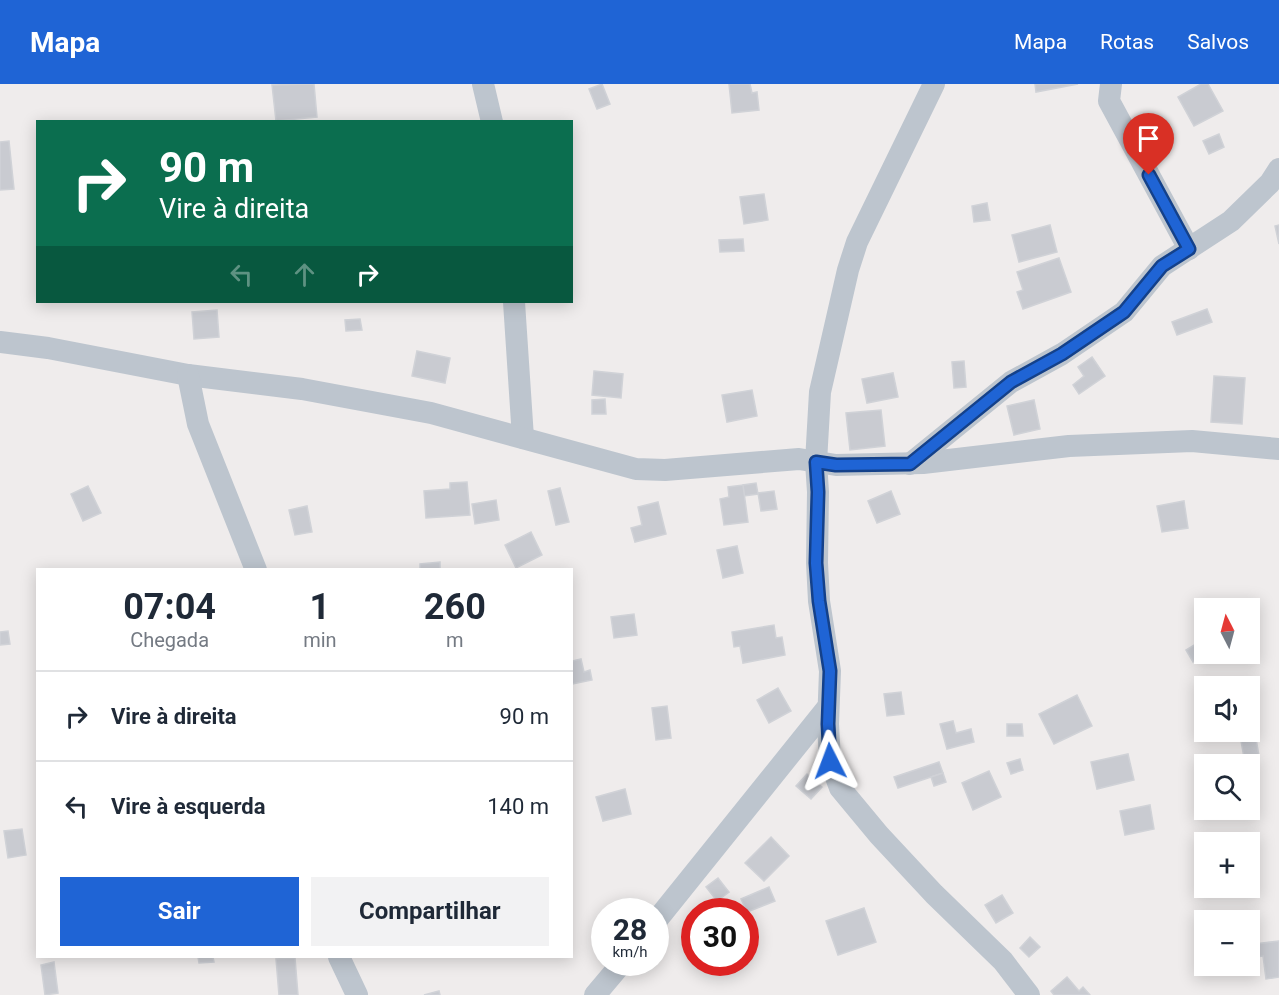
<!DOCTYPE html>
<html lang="pt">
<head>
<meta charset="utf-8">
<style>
	body { margin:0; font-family:Roboto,sans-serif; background:#f2f2f3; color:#1f2937; height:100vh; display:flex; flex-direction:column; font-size:22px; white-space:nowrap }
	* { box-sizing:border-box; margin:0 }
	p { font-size:20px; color:#747a83 }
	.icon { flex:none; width:33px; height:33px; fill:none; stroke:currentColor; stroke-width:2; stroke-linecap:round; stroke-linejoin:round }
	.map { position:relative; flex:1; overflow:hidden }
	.drawer { position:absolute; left:36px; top:484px; width:537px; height:390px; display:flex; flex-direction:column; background:#fff; border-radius:0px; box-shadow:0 3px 15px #0003 }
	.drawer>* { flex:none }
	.guide { position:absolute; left:36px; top:36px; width:537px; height:183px; border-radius:0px; box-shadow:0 3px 15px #0003; background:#0b6e4f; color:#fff; overflow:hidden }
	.needle { width:39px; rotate:354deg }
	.fabs { position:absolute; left:1194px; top:514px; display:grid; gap:12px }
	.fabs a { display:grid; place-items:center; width:66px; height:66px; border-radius:0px; background:#fff; box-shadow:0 3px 15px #0003; font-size:30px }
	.speed { position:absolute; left:591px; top:814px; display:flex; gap:12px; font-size:30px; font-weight:700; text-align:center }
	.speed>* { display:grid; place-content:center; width:78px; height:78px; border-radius:50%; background:#fff; box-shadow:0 3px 15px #0003; line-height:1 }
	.speed small { font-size:15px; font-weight:400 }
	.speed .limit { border:9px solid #d22; background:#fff; color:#111 }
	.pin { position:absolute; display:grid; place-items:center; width:51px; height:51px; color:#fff; margin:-62px -26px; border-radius:50% 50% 50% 0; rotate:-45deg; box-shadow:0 0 6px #0007 }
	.pin .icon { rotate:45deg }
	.me { position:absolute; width:66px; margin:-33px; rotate:357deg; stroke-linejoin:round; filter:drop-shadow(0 0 4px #0008) }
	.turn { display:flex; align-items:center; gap:21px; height:126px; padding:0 24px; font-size:27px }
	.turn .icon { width:78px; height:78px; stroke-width:2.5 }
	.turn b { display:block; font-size:42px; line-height:51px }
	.lanes { display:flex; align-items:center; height:57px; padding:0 24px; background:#0003; justify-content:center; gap:30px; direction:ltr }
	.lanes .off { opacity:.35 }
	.eta { display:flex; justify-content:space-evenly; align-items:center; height:102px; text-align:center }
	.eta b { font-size:36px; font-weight:700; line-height:42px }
	.primary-button { display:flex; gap:12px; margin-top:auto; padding:12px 24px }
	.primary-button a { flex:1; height:69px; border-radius:0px; background:#1f64d5; color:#fff; font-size:24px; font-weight:700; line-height:69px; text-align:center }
	.primary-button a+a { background:#f2f2f3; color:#1f2937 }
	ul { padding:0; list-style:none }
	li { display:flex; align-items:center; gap:18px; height:90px; padding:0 24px; border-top:2px solid #e0e1e3 }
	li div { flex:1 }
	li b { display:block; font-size:22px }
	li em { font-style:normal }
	header { display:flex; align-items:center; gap:36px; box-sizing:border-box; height:84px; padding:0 30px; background:#1f64d5; color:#fff }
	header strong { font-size:28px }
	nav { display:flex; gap:33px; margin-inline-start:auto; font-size:21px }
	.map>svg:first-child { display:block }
	.building { fill:#c9cbd1; stroke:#d0d2d7; stroke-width:1.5 }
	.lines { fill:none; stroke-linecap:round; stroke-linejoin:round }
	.minor { stroke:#bdc5ce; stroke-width:22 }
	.route-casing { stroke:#14418a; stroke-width:15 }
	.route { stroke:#1f64d5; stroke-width:10 }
</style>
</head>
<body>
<header>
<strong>Mapa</strong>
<nav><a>Mapa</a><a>Rotas</a><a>Salvos</a></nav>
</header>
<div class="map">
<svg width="1279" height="911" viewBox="0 0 1279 911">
	<rect width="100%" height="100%" fill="#efecec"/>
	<g class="building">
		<path d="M314,0L317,33L276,37L272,1Z"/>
		<path d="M602,0L610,20L597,25L589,5Z"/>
		<path d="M729,0H750L752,9L757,8L759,26L732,29Z"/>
		<path d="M1035,0H1078L1036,8Z"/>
		<path d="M1201,0H1208L1223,27L1194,42L1178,13Z"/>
		<path d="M1219,50L1224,63L1209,70L1203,57Z"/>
		<path d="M9,57L14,105L0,106V58Z"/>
		<path d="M764,110L768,136L744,140L740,113Z"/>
		<path d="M987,119L990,136L974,138L972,122Z"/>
		<path d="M1050,141L1057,168L1019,178L1012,151Z"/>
		<path d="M1279,141V160L1275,142Z"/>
		<path d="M743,155L744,167L720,168L719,156Z"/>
		<path d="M1059,174L1071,208L1023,225L1017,208L1023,206L1017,188Z"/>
		<path d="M1207,225L1212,238L1177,251L1172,238Z"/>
		<path d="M217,226L219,253L194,255L192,228Z"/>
		<path d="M360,235L362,246L346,247L345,236Z"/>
		<path d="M417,267L450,274L445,299L412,292Z"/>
		<path d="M1092,273L1105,292L1079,310L1073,301L1084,292L1078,283Z"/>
		<path d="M964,277L966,303L954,304L952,278Z"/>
		<path d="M594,287L623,290L621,314L592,311Z"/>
		<path d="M893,289L898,313L867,319L862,295Z"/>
		<path d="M1214,292L1245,294L1242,340L1211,338Z"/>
		<path d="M752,306L757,332L727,338L722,311Z"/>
		<path d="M605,315L606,330H592V316Z"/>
		<path d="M1034,316L1040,345L1014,351L1007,322Z"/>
		<path d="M881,326L885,362L850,366L846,329Z"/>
		<path d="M467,398L470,431L426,434L424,407L450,405V399Z"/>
		<path d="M756,399L758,410L744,412L743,401Z"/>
		<path d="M743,401L748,438L724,441L720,415L729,413L728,403Z"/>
		<path d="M88,402L101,429L83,437L71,410Z"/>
		<path d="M560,404L569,438L556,441L548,407Z"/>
		<path d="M774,407L777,425L761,427L758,409Z"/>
		<path d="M891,407L900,430L877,439L868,417Z"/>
		<path d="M496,416L499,436L475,440L472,420Z"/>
		<path d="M1184,417L1188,444L1162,448L1157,422Z"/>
		<path d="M658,418L666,450L635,458L631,444L642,441L638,423Z"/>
		<path d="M307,422L312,448L295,451L289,426Z"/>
		<path d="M531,448L542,471L516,484L505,461Z"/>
		<path d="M737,462L743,489L723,494L717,466Z"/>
		<path d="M440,478V486H420V480Z"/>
		<path d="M634,530L637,551L614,554L611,533Z"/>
		<path d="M774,541L776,554L782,553L785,571L743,579L740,562L734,563L732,548Z"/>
		<path d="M8,547L10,560L0,561V548Z"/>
		<path d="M1204,555V570H1206L1193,578L1186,566Z"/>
		<path d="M581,575L584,588L590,586L592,596L572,600V577Z"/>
		<path d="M778,604L791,627L769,639L757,616Z"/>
		<path d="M901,608L904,630L887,632L884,610Z"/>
		<path d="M1077,611L1092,642L1054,660L1039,630Z"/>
		<path d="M667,622L671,654L656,656L652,624Z"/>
		<path d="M953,637L956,649L971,645L974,658L947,665L940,640Z"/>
		<path d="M1007,640H1022L1023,652H1007Z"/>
		<path d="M1255,648L1259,672L1244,674L1240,651Z"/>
		<path d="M1128,670L1134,696L1097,705L1091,678Z"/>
		<path d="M1020,675L1023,686L1011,690L1007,679Z"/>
		<path d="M939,678L943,689L898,704L894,693Z"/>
		<path d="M989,687L1001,713L973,726L962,699Z"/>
		<path d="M943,689L946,698L934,702L931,693Z"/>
		<path d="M807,690L822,703L811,715L796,702Z"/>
		<path d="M625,705L631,730L603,737L596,713Z"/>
		<path d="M1150,721L1154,745L1125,751L1120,727Z"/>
		<path d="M22,745L26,771L8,774L4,747Z"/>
		<path d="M771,753L789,772L764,797L745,779Z"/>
		<path d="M1256,764L1259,787L1250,789V765Z"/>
		<path d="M718,794L729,808L717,817L706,803Z"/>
		<path d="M769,803L775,817L747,828L741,815Z"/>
		<path d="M1002,811L1013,829L996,839L985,821Z"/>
		<path d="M864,824L876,858L838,871L826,837Z"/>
		<path d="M1030,853L1040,863L1029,873L1020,864Z"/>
		<path d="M1279,857V893L1266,895L1263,872L1257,873L1255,860Z"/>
		<path d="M198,873H213L214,878L199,879Z"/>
		<path d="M295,874L298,911H279L276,875Z"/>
		<path d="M54,878L58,909L45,911L41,881Z"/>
		<path d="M1067,893L1079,907L1083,903L1090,911H1054L1051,907Z"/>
		<path d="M439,907L440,911H424Z"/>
	</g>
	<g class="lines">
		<g class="minor">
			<path d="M483,0L492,38"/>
			<path d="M934,0L857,158L848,186L820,308L816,378L818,408L817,479L819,517L830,587L828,640L830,677L840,704L879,751L934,810L1003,877L1029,911"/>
			<path d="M1111,0L1109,17L1189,165"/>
			<path d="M514,218L523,354"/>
			<path d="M0,258L48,264L188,291L302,305L431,329L636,385L665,386L799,375L836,381L923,379L1069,362L1192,357L1279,365"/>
			<path d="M188,291L198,340L256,486"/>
			<path d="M910,380L1011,298L1062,270L1124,228L1162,182L1231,137L1270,99L1279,85"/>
			<path d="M656,837L828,623"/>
			<path d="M339,873L357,911"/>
			<path d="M595,911L622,879"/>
		</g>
	</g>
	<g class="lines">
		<g class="route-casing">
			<path id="route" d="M830,677L828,640L830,587L819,517L816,479L818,408L816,378L836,381L910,380L1011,298L1062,270L1124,228L1162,182L1189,165L1149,91"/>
		</g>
		<use href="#route" class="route"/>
	</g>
</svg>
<div class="fabs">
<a><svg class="needle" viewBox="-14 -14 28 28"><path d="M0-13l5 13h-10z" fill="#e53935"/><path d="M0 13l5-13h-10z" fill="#747a83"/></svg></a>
<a><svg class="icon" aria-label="sound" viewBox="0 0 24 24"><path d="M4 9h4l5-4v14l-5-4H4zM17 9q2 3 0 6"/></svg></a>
<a><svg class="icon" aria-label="search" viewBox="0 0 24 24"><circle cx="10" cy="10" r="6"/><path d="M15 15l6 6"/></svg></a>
<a>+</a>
<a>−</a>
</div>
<div class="speed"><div>28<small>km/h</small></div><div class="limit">30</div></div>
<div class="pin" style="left:1149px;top:91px;background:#d93025"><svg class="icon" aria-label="arrive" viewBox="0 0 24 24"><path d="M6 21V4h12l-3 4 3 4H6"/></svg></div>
<svg class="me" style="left:830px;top:677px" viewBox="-20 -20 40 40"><path d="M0-17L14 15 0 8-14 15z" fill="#1f64d5" stroke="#fff" stroke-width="4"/></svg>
<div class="guide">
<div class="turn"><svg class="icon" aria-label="right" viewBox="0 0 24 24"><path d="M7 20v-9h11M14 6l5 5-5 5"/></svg><div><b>90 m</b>Vire à direita</div></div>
<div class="lanes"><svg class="icon off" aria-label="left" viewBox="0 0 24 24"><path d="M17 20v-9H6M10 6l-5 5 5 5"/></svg><svg class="icon off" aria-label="ahead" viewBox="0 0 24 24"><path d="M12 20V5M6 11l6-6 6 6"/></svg><svg class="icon" aria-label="right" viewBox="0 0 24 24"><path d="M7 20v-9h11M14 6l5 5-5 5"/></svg></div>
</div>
<section class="drawer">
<div class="eta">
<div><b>07:04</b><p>Chegada</p></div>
<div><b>1</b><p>min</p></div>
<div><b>260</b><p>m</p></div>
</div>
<ul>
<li><svg class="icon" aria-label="right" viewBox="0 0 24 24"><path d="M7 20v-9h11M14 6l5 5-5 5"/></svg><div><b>Vire à direita</b></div><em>90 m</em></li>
<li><svg class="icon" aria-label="left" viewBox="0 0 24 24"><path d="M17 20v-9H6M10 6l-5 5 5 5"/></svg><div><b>Vire à esquerda</b></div><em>140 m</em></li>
</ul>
<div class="primary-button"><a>Sair</a><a>Compartilhar</a></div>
</section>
</div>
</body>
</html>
